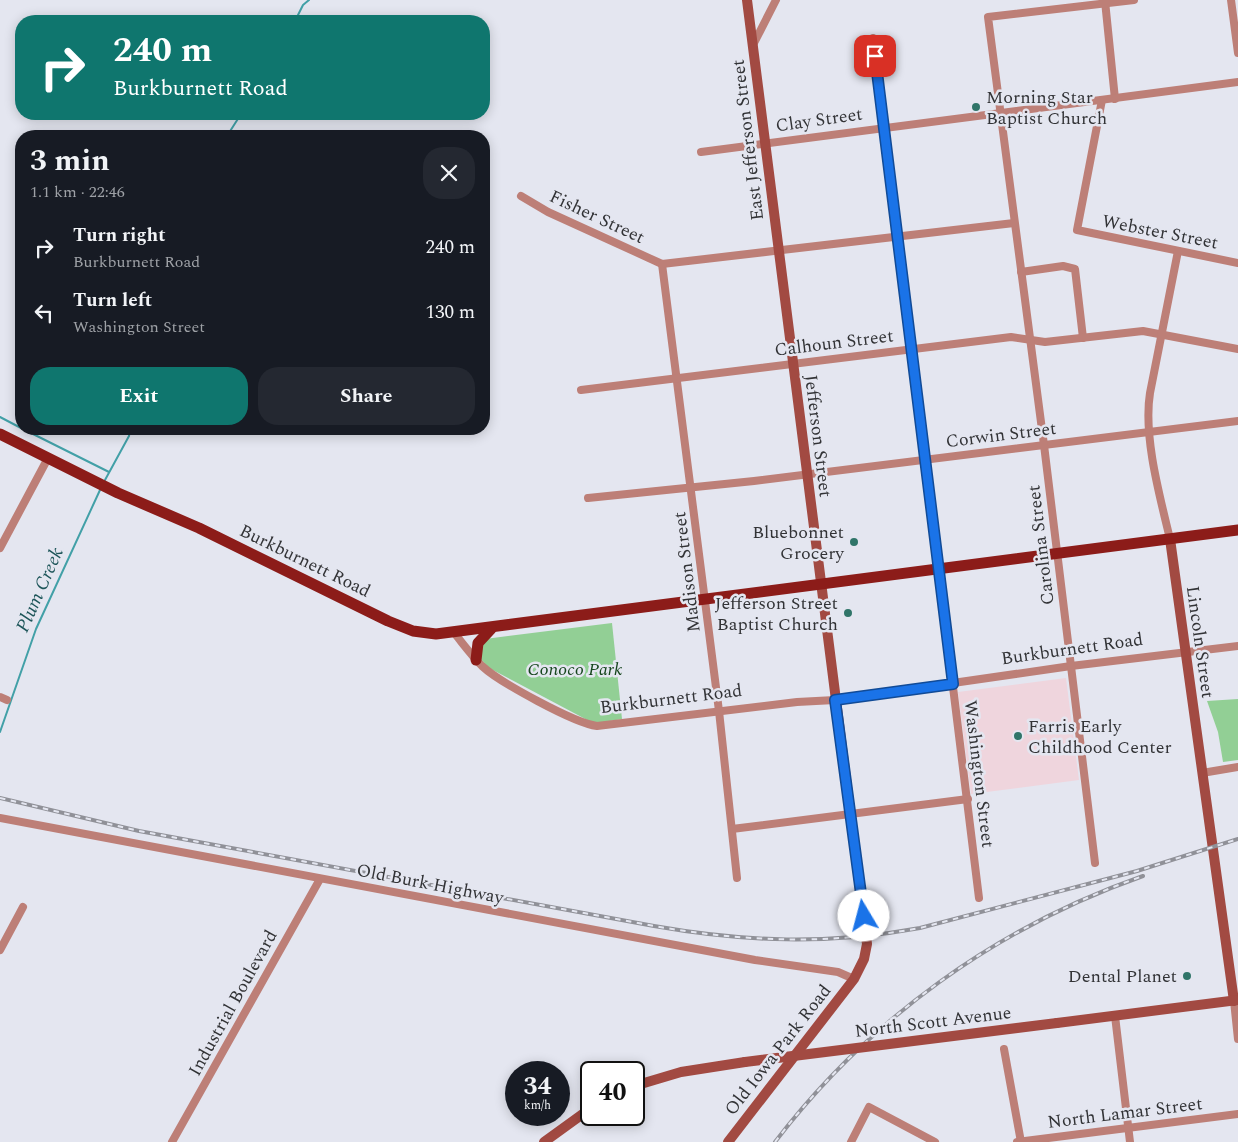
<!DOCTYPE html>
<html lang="en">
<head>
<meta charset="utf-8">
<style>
	body { margin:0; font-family:Spectral,serif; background:#242831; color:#f1f3f6; height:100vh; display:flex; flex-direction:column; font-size:19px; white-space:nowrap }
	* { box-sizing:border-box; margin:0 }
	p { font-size:16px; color:#9ea1a6 }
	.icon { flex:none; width:28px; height:28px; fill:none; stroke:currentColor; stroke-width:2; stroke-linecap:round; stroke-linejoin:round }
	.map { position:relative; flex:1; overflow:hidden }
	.drawer { position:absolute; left:15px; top:130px; width:475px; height:305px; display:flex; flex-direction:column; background:#171b24; border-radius:20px; box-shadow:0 2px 12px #0003 }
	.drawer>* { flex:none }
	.hud { position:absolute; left:15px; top:15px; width:475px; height:105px; border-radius:20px; box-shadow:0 2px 12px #0003; background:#0f766e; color:#fff; overflow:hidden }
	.speed { position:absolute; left:505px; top:1061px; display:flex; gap:10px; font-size:25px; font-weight:700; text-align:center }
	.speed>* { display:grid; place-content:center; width:65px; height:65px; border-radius:50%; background:#171b24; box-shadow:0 2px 12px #0003; line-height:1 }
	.speed small { font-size:12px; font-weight:400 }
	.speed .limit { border:2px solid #111; border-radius:8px; background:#fff; color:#111 }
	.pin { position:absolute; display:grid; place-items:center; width:42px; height:42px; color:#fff; margin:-21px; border-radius:10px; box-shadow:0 2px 8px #0006 }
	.me { position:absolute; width:55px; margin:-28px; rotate:352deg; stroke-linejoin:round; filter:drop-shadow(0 0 4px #0008) }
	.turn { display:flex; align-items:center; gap:18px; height:105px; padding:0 15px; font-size:22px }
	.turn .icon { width:65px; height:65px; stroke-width:2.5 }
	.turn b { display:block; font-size:35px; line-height:42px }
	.round { display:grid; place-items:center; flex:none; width:52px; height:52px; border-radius:20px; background:#242831 }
	.headline { display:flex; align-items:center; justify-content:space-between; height:85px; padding:0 15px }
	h1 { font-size:30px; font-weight:700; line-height:38px }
	.primary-button { display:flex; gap:10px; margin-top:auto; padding:10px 15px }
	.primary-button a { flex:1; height:58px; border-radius:20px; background:#0f766e; color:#fff; font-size:20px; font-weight:700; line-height:58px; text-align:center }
	.primary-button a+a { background:#242831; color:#f1f3f6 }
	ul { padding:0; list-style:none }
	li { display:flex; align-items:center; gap:15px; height:65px; padding:0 15px }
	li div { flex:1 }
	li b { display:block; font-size:19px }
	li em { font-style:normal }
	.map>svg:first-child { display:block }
	.education { fill:#efd5dd }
	.green { fill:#92cf95 }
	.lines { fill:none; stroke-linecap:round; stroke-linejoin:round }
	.stream { stroke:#42a0a7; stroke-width:2 }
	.street { stroke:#bd7f77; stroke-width:8 }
	.secondary { stroke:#a24a42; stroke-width:10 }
	.primary { stroke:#8c1c19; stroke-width:11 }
	.rail-casing { stroke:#909198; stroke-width:4 }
	.rail { stroke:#e4e6f0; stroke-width:2; stroke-dasharray:5.5; stroke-linecap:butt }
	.secondary-bridge { stroke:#a24a42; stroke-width:10 }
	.route-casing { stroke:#114b97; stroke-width:12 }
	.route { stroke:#1a73e8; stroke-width:9 }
	.poi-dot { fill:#307569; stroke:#e4e6f0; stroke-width:2 }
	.labels { text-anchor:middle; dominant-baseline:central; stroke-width:5; stroke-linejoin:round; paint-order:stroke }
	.poi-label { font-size:18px; fill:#323336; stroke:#e4e6f0; text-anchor:end }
	.street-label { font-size:18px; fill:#323336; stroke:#e4e6f0 }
	.park-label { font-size:18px; font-style:italic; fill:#16461d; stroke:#e4e6f0 }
	.water-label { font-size:19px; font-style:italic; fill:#1d5559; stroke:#e4e6f0 }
</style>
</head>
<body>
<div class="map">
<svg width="1238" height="1142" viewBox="0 0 1238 1142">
	<rect width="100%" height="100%" fill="#e4e6f0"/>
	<path class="education" d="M1066,678L1079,780L971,794L958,692Z"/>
	<g class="green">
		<path d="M612,623L622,719L604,722H591L489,668L479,657L485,639Z"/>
		<path d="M1238,699V760L1223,762L1218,732L1207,701Z"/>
	</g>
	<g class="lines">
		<g class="stream">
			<path d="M295,21L303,5L309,0"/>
			<path d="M227,136L241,114"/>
			<path d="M0,417L21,428"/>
			<path d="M23,429L109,472"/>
			<path d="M105,480L129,436L130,429"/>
			<path d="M0,732L36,629L100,490"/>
		</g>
		<g class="street">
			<path d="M1231,0L1238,53"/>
			<path d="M1105,1L1115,99"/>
			<path d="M873,38L979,898"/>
			<path d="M753,45L776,0"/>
			<path d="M1102,100L1077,230L1238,263"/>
			<path d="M701,152L1238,82"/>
			<path d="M521,196L548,212L662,264"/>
			<path d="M662,264L719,711L737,878"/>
			<path d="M662,264L1014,223"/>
			<path d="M1021,272L1063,266L1075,269L1083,338"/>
			<path d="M581,390L1011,337L1045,342L1143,331L1238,349"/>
			<path d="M588,498L754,481L1238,421"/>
			<path d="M1170,539C1160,497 1143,436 1150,393L1178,251"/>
			<path d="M0,548L48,458"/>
			<path d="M455,634C464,645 472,656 482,666C499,682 574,723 597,726L797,702L835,700L1071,666L1238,646"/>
			<path d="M0,697L7,700"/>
			<path d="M1202,773L1238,767"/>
			<path d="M0,818L755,960L838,972L854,979"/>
			<path d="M732,829L968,799"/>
			<path d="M1095,863L1044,445L988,17L1134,0"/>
			<path d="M0,950L23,907"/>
			<path d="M1234,1001L1238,1039"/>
			<path d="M1115,1016L1130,1142"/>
			<path d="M1004,1049L1021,1142"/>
			<path d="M172,1142L320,879"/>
			<path d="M851,1142L869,1107L935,1142"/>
			<path d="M1017,1142L1238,1114"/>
		</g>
		<g class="secondary">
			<path d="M1170,539L1234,1001"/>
			<path d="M1057,1023L1238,1000"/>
			<path d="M634,1086L681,1072L745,1062"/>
			<path d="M544,1142L591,1108"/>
			<path d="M728,1142L854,979L864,959L867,944L747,0"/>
		</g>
		<g class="primary">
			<path d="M0,434L118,493L199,528L388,621L413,631L436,634L1238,530"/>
			<path d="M476,660L478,643L491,629"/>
		</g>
		<g class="rail-casing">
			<g id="rail">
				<path d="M0,798L139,831L654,926C745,942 828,945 920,928L1137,871L1238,839"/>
				<path d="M775,1142C869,1019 997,927 1143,876"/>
			</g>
		</g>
		<use href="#rail" class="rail"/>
		<path class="secondary-bridge" d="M745,1062L1057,1023"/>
	</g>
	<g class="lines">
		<g class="route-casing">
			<path id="route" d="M864,916L835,700L953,684L875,56"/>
		</g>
		<use href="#route" class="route"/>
	</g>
	<g class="poi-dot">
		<circle cx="976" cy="107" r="5"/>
		<circle cx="854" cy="542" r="5"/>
		<circle cx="848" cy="613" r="5"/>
		<circle cx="1018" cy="736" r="5"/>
		<circle cx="1187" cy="976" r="5"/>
	</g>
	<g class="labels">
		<g class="poi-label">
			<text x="986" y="97" text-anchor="start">Morning Star<tspan x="986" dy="21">Baptist Church</tspan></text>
			<text x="844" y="532">Bluebonnet<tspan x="844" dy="21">Grocery</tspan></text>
			<text x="838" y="603">Jefferson Street<tspan x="838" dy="21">Baptist Church</tspan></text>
			<text x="1028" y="726" text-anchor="start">Farris Early<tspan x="1028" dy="21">Childhood Center</tspan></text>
			<text x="1177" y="976">Dental Planet</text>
		</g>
		<g class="street-label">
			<text transform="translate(819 120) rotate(-8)">Clay Street</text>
			<text transform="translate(748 140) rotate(-97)">East Jefferson Street</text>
			<text transform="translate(597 217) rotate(25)">Fisher Street</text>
			<text transform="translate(1160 232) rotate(11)">Webster Street</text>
			<text transform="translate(834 343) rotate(-7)">Calhoun Street</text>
			<text transform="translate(1001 435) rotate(-7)">Corwin Street</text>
			<text transform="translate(818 436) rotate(83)">Jefferson Street</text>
			<text transform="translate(1041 545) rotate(-97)">Carolina Street</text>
			<text transform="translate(305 561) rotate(26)">Burkburnett Road</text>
			<text transform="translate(687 572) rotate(-97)">Madison Street</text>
			<text transform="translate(1200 642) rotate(82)">Lincoln Street</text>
			<text transform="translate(1072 649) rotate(-8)">Burkburnett Road</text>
			<text transform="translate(671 699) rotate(-7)">Burkburnett Road</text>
			<text transform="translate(979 774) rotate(83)">Washington Street</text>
			<text transform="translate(430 884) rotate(11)">Old Burk Highway</text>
			<text transform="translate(233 1003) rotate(-61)">Industrial Boulevard</text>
			<text transform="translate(933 1022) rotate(-7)">North Scott Avenue</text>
			<text transform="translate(778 1050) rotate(-52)">Old Iowa Park Road</text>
			<text transform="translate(1125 1113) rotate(-7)">North Lamar Street</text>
		</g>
		<g class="park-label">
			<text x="575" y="669">Conoco Park</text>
		</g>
		<g class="water-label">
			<text transform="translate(40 590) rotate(-66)">Plum Creek</text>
		</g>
	</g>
</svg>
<div class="speed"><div>34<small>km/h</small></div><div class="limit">40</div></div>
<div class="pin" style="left:875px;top:56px;background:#d93025"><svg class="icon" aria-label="arrive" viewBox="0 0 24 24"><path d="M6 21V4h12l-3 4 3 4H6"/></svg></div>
<svg class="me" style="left:864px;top:916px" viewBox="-20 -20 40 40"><circle r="19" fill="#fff"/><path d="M0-13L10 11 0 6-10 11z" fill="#1a73e8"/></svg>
<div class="hud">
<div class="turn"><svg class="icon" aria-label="right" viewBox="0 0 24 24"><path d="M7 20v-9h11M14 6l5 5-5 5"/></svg><div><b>240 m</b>Burkburnett Road</div></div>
</div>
<section class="drawer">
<div class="headline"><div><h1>3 min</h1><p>1.1 km · 22:46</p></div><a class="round"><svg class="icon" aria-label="close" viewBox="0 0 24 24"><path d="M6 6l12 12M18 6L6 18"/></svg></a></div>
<ul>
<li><svg class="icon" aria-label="right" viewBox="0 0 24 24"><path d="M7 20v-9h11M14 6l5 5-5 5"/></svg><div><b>Turn right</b><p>Burkburnett Road</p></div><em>240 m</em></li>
<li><svg class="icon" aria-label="left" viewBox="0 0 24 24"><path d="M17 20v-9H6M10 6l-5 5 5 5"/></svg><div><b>Turn left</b><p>Washington Street</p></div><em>130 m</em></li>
</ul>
<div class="primary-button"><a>Exit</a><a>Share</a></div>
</section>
</div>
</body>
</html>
